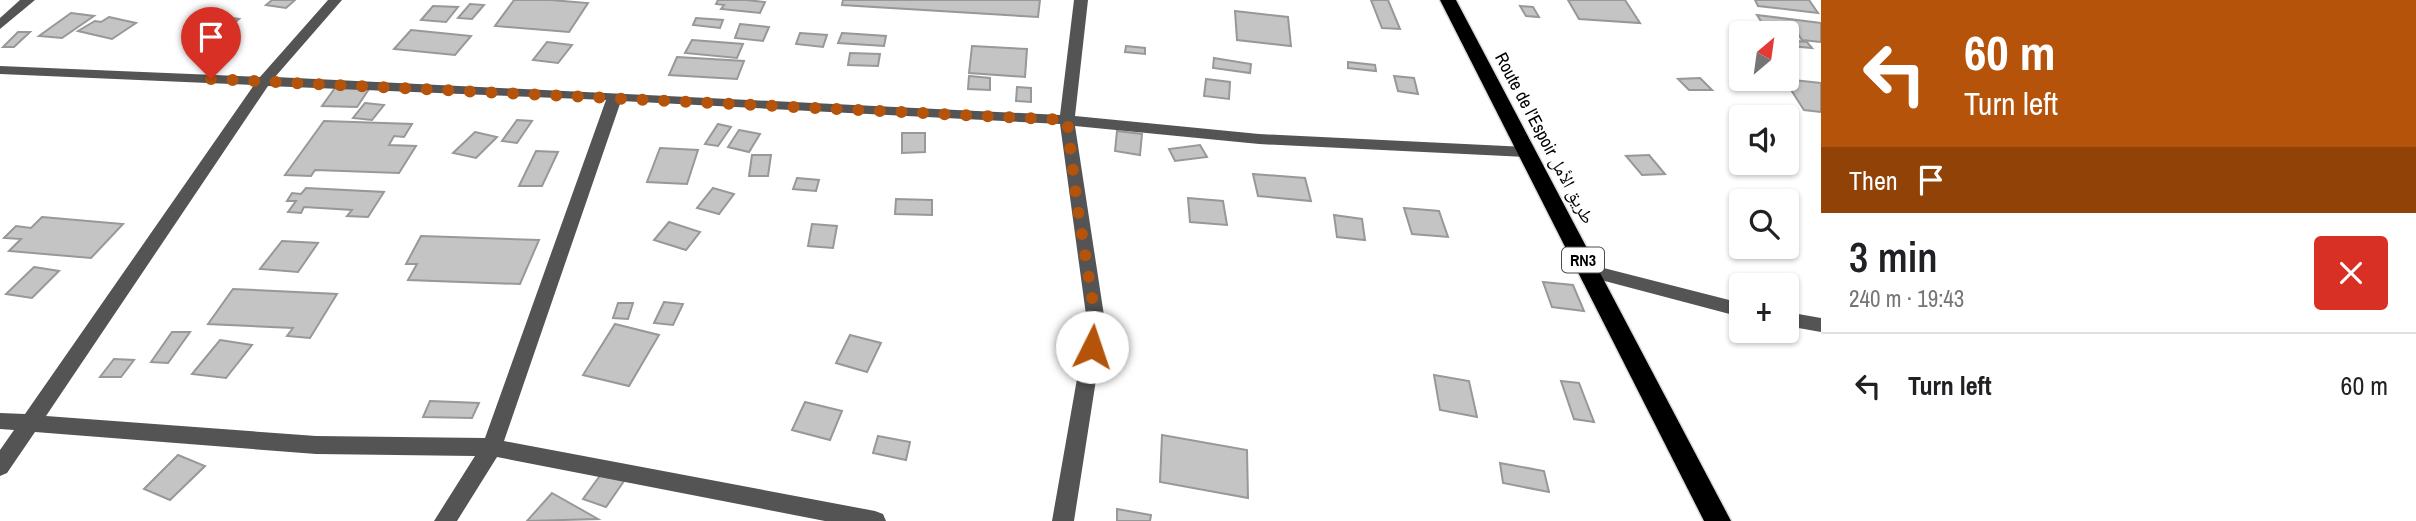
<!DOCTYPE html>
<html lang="en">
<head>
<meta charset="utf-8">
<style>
	body { margin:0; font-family:"Archivo Narrow","Noto Naskh Arabic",sans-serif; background:#f2f2f2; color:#202124; height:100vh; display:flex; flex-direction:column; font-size:26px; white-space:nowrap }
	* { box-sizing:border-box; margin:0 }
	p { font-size:23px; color:#757577 }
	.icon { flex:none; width:38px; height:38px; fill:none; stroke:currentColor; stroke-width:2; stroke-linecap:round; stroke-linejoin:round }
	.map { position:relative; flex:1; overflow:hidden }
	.drawer { display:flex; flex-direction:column; background:#fff; width:595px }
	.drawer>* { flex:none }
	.top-card { background:#b45309; color:#fff; overflow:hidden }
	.needle { width:46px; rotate:29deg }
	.buttons { position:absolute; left:1729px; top:21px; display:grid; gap:14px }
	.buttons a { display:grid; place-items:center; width:70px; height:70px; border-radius:7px; background:#fff; box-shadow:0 2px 5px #0004; font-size:35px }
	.pin { position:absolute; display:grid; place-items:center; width:60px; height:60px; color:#fff; margin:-72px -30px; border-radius:50% 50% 50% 0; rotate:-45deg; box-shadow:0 0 7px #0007 }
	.pin .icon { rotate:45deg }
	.me { position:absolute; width:77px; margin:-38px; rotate:4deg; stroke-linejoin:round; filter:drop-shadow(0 0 5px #0008) }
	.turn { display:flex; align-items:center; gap:24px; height:147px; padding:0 28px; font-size:32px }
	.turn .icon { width:91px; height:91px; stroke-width:2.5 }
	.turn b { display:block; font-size:49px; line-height:60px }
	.then { display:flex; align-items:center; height:66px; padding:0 28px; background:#0003; gap:14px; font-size:26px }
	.round { display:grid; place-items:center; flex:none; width:74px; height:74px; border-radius:7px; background:#f2f2f2 }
	.summary { display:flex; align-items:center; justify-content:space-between; height:119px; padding:0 28px }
	h1 { font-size:42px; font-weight:600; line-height:52px }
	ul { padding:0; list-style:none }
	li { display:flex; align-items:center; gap:21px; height:105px; padding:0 28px; border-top:2px solid #e0e0e0 }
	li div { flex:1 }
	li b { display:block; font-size:26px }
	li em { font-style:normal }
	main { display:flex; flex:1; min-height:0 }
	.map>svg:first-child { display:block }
	.building { fill:#c4c4c4; stroke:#989898; stroke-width:2 }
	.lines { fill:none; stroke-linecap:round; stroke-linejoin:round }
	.highway-casing { stroke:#dbdbdb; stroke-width:3 }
	.minor { fill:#545454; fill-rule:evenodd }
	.highway { fill:#000; fill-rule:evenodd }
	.route { stroke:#b45309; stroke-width:12; stroke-dasharray:0 21.6 }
	.labels { text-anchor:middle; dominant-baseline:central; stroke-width:5; stroke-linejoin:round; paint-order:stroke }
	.shield { fill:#fff; stroke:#4c4c4c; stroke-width:2 }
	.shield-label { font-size:16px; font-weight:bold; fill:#000 }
	.street-label { font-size:18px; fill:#000; stroke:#fff }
</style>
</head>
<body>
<main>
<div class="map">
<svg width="1821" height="521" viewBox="0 0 1821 521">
	<rect width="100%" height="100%" fill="#fff"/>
	<g class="building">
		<path d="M272,0H295L286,8L266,5Z"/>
		<path d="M514,0H550L588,3L569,32L495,26Z"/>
		<path d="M718,0H746L765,2L760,13L721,9L724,5L716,4Z"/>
		<path d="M843,0H1040L1038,17L842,5Z"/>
		<path d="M1371,0H1388L1400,29L1382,28Z"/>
		<path d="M1568,0H1625L1640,23L1579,19Z"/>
		<path d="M1755,0H1809L1818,13L1758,6Z"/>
		<path d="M470,4L484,5L472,19L458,18Z"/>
		<path d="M433,6L458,7L446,22L421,20Z"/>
		<path d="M1520,6L1533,7L1539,17L1526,16Z"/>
		<path d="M1235,11L1288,17L1291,46L1237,40Z"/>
		<path d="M71,13L94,16L62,38L39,36Z"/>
		<path d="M1757,15L1821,23V42L1802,40L1798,34L1766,29Z"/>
		<path d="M109,17L136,23L112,39L78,31L95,21L101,22Z"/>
		<path d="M226,17L239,19L222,33L208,31Z"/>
		<path d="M696,18L723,20L720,28L693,25Z"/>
		<path d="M740,24L769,27L763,41L735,38Z"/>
		<path d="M411,30L471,36L455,55L394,49Z"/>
		<path d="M18,32H30L14,47H3Z"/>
		<path d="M800,33L827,35L823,47L796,44Z"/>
		<path d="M842,33L886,36L884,46L838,43Z"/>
		<path d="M692,40L743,44L737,58L685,53Z"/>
		<path d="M1787,40L1807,42L1812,48L1789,46Z"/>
		<path d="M547,42L572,45L558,63L533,60Z"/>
		<path d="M972,46L1027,49L1025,77L969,73Z"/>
		<path d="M1126,46L1145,48V54L1125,52Z"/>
		<path d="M850,53L880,54L878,66L848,65Z"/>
		<path d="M677,57L744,61L737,79L669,75Z"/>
		<path d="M1214,58L1251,64L1250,73L1213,68Z"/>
		<path d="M1348,62L1375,65L1376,71L1348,68Z"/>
		<path d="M969,76L990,78V90L968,89Z"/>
		<path d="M1394,76L1414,78L1418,94L1398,91Z"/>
		<path d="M1700,78L1712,90H1689L1678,79Z"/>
		<path d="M1206,79L1230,82L1229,99L1204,96Z"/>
		<path d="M1784,79L1821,83V112L1804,110Z"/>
		<path d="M1017,87L1031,88V102L1016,101Z"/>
		<path d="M335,88L369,89L357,107L322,106Z"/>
		<path d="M365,103L384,105L372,120L353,118Z"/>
		<path d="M517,120L532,121L517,143L502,141Z"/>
		<path d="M324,121L412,124L404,137L394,136L389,145L416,146L399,173L315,170L311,176L285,175Z"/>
		<path d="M718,124L731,127L718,146L705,144Z"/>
		<path d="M739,130L760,134L749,152L728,147Z"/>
		<path d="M1117,131L1142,134L1140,155L1115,151Z"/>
		<path d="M475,132L497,137L476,158L453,153Z"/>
		<path d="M902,133H925V152L902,153Z"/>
		<path d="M1200,145L1207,157L1175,161L1169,149Z"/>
		<path d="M660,148L698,150L687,184L647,182Z"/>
		<path d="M536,151L558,152L542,186H519Z"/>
		<path d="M752,155H771L768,176H749Z"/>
		<path d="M1649,155L1665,174L1642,175L1626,156Z"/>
		<path d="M1253,174L1305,178L1311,201L1258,196Z"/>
		<path d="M797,178L819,180L816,191L793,189Z"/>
		<path d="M306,188L384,192L368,217L347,216L352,210L304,207L301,213L288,212L296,201H287L292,193L301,194Z"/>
		<path d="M713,188L734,194L719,214L697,208Z"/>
		<path d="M1188,198L1223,201L1227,225L1190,222Z"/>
		<path d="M896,199L932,200V215L895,214Z"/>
		<path d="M1404,208L1439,211L1448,237L1412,234Z"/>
		<path d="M1334,215L1362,219L1365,240L1337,237Z"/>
		<path d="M42,217L123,224L91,258L9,251L21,239L4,238L16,226L31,228Z"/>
		<path d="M669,222L700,232L686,250L654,240Z"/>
		<path d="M812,224L837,226L833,248L808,246Z"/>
		<path d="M421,236L539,240L520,284L408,280L417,264H406Z"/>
		<path d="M282,241L318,243L298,272L260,269Z"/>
		<path d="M34,267L59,271L32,298L6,294Z"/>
		<path d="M1543,282L1573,285L1584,311L1552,307Z"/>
		<path d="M233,289L337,294L310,338L287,336L293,328L208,324Z"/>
		<path d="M664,302L683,304L673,325L654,323Z"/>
		<path d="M618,303H633L628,319L613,318Z"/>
		<path d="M615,324L659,335L629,386L583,375Z"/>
		<path d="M172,332H190L168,363L151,362Z"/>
		<path d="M850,335L881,343L867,372L836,363Z"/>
		<path d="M220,340L252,345L226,378L192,374Z"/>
		<path d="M114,359L134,360L121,377H100Z"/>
		<path d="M1434,375L1469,381L1477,417L1440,410Z"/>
		<path d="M1561,381L1579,383L1594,422L1574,419Z"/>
		<path d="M430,401L479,403L472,418L423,417Z"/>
		<path d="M805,402L842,411L830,440L792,430Z"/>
		<path d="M1162,435L1247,450L1248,498L1160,482Z"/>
		<path d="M878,436L910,442L906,460L873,453Z"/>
		<path d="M178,455L205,466L170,500L144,489Z"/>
		<path d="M1500,463L1544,471L1549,492L1503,483Z"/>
		<path d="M602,473L624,481L606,507L583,499Z"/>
		<path d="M552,493L598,519L527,521Z"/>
		<path d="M1117,509L1151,515L1150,521H1117Z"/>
	</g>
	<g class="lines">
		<g class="highway-casing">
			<path id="highway" d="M1440,0H1456L1731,521H1704Z"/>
		</g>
		<g class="minor">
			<path d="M20,0H35L0,29V18Z"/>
			<path d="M328,0H342L275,77L1060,115L1074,0H1088L1075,116L1259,134L1527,147L1535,152L1527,157L1259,144L1075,126L1105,322L1074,521H1052L1087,322L1060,124L621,101L504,441L875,511L883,514L886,521H825L497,457L457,521H434L475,456L316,454L35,432L7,473L0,476V450L14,430L0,429V413L25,414L254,85L0,74V66L260,77ZM268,86L606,100L485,438L316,436L46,416Z"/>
			<path d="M1588,264L1741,303V317L1582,275L1579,270L1582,265Z"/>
			<path d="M1787,312L1821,318V332L1787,326Z"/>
		</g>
		<use href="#highway" class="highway"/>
	</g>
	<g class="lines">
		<path class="route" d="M211,79L1067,120L1077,204L1096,322L1092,347"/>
	</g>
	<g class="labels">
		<rect class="shield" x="1562" y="247.5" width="42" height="25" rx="5"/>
		<g class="shield-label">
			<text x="1583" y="260">RN3</text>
		</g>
		<g class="street-label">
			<text transform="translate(1545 138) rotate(62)">Route de l’Espoir طريق الأمل</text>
		</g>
	</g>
</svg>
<div class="buttons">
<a><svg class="needle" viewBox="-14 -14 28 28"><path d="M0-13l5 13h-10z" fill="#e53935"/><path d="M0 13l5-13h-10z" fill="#757577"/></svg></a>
<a><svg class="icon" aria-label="sound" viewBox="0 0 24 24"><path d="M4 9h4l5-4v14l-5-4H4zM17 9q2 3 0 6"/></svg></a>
<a><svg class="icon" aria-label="search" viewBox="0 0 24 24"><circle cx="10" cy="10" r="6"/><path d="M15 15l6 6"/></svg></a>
<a>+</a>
</div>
<div class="pin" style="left:211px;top:79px;background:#d93025"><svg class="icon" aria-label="arrive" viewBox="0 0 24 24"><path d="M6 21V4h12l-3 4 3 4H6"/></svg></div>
<svg class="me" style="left:1092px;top:347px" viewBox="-20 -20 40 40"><circle r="19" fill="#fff"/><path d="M0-13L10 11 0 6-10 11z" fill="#b45309"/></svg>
</div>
<section class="drawer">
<div class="top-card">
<div class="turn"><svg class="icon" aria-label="left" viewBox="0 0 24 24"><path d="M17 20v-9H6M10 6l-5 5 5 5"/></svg><div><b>60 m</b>Turn left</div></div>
<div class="then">Then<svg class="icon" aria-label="arrive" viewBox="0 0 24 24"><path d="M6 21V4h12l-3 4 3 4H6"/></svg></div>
</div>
<div class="summary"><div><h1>3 min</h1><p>240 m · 19:43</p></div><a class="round" style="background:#d93025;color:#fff"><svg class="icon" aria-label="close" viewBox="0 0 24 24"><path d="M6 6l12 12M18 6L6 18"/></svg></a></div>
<ul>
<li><svg class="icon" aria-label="left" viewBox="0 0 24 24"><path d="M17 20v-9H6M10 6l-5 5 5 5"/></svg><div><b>Turn left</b></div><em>60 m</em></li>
</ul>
</section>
</main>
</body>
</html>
